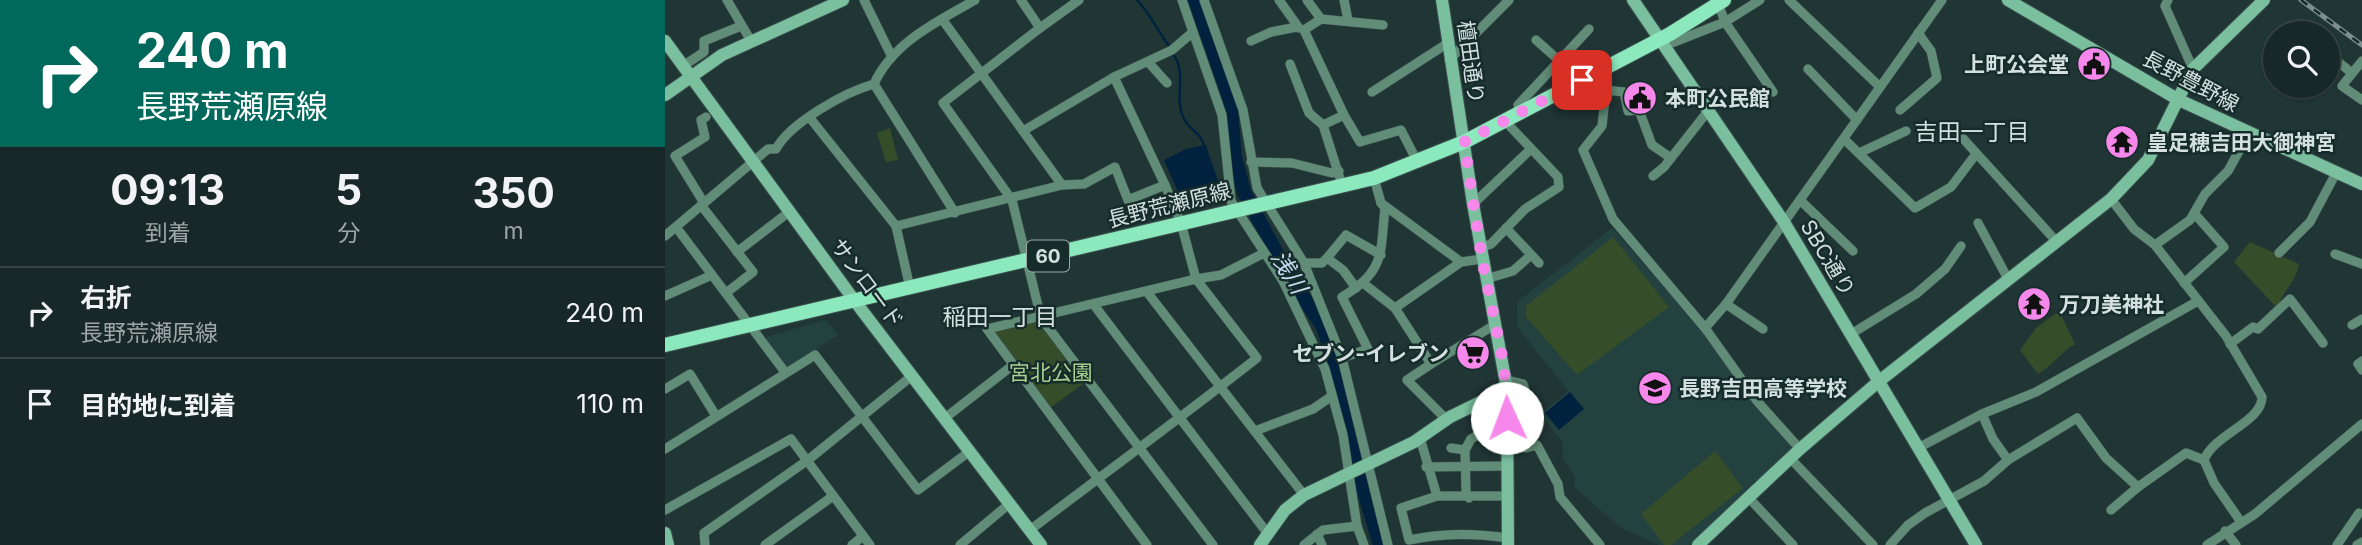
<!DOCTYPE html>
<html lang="ja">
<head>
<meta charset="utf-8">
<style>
	body { margin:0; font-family:Inter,"Noto Sans JP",sans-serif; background:#213030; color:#f1f3f6; height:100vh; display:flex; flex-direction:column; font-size:26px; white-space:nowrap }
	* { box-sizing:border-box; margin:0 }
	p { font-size:23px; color:#9fa6a8 }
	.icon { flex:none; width:38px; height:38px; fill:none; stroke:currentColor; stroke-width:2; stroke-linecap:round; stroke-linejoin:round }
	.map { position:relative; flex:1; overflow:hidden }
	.sheet { display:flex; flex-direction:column; background:#182828; width:665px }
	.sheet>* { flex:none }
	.hud { background:#00695c; color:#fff; overflow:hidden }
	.controls { position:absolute; left:1598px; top:21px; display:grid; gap:14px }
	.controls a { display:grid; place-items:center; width:77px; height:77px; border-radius:50%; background:#182828; box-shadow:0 2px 5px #0004,0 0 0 2px #364445; font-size:35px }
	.pin { position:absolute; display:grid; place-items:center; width:60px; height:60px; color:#fff; margin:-30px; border-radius:14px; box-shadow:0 4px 10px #0006 }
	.me { position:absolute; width:77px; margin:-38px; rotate:358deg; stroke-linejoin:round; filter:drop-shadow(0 0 5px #0008) }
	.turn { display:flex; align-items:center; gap:24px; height:147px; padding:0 21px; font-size:32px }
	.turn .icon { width:91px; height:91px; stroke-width:2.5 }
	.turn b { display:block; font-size:49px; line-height:60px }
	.eta { display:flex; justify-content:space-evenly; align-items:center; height:119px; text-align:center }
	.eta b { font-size:42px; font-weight:700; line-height:49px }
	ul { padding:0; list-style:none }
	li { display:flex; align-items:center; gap:21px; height:91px; padding:0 21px; border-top:2px solid #364445 }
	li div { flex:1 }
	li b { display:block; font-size:26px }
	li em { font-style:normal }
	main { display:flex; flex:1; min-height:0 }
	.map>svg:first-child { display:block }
	.built { fill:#22413f }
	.green { fill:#364d29 }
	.water { fill:#00223e }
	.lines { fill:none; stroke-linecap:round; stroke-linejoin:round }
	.stream { stroke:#00223e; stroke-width:2.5 }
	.river { stroke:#00223e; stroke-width:14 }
	.street-casing { stroke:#3d5150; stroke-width:10 }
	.secondary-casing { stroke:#3d5150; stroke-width:14 }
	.primary-casing { stroke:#3d5150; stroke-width:16 }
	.street { stroke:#618c77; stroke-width:9 }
	.secondary { stroke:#7ac09f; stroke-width:12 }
	.primary { stroke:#8ce8bd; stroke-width:14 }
	.rail-casing { stroke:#7c8e8d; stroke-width:5 }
	.rail { stroke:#162c2b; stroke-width:2.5; stroke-dasharray:8; stroke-linecap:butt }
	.route { stroke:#f788eb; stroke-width:12; stroke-dasharray:0 21.6 }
	.labels { text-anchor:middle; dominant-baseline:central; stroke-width:5; stroke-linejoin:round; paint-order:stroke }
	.shield { fill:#162c2b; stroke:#9aaaa9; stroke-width:2 }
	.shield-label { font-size:19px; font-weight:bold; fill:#d3e0df }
	.street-label { font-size:21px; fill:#d3e0df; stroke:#162c2b }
	.poi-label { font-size:21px; font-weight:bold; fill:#d3e0df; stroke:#162c2b; text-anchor:start }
	.park-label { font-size:21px; fill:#a7d091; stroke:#162c2b }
	.neighbourhood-label { font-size:23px; fill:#d3e0df; stroke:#162c2b }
	.water-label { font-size:23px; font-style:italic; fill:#c7ddf3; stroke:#162c2b }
</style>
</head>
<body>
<main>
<section class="sheet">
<div class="hud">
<div class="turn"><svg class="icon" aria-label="right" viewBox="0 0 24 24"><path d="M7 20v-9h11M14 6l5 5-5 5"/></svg><div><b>240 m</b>長野荒瀬原線</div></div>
</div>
<div class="eta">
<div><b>09:13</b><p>到着</p></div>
<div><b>5</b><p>分</p></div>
<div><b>350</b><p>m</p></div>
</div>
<ul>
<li><svg class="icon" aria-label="right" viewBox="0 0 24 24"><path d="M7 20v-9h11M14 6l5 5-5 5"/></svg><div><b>右折</b><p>長野荒瀬原線</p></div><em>240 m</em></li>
<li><svg class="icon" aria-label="arrive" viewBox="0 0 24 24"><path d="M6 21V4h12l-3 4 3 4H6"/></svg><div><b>目的地に到着</b></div><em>110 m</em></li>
</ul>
</section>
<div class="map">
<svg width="1697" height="545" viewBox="0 0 1697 545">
	<rect width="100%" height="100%" fill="#203635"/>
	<g class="built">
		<path d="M947,228L1036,329L1131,450L1024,545H994L956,528L909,487L910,477L898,458V443L875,414L903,391L853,328L852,302Z"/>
		<path d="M161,320L173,335L124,366H119L100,342L103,336Z"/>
	</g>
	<g class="green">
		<path d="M225,128L233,160L221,162L212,133Z"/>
		<path d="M948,237L1004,307L912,375L861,317V306Z"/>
		<path d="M1585,242L1634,264C1631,283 1618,290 1612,308L1569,262Z"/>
		<path d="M1394,311L1410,344C1395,353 1387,366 1373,374L1355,350L1371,328Z"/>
		<path d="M375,321L422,381L385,408L327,331Z"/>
		<path d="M1050,451L1078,488L1006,545H999L976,514Z"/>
	</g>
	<g class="water">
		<path d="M541,145L555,187L548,191L546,200L523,206L514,194L499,160L521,149Z"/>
		<path d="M905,392L919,409L894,430L880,413Z"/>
	</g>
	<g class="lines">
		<g class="stream">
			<path d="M472,0C486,15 492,30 504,46"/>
			<path d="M508,54C523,74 508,98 519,119C525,131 536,132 539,146"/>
			<path d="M553,185L555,197L561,196"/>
			<path d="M575,192L579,191"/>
		</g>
		<path class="river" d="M530,0L565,100L570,156L579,192L623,274L658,327L679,392L695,478L715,545"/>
		<g class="street-casing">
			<g id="street">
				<path d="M62,0L86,41"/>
				<path d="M199,0L227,57"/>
				<path d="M356,0L375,28L414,0"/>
				<path d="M539,0L578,110L592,188L639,263L677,358L723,545"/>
				<path d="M614,0L634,28"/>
				<path d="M642,0L656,19L718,25"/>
				<path d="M679,0L683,20"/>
				<path d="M1124,0L1215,87"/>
				<path d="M1503,0L1500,6L1528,69"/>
				<path d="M1053,3L1060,22L1108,92"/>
				<path d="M277,19L397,185"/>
				<path d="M656,19L639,30L679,115"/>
				<path d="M375,28L278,103L347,200L376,318L548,545"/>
				<path d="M528,32L557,115L566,201L618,281L660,369L678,435L692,526L699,545"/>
				<path d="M871,40L926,89L941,90L937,126L918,150L948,219L1040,328L1092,401L1135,449"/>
				<path d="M586,41L606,32L632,27"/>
				<path d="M999,46L1060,22L1095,0"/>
				<path d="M1662,53L1687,73"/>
				<path d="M784,60L844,0"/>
				<path d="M1697,61L1677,86L1697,100"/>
				<path d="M484,63L502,83"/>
				<path d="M625,64L644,113L658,125"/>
				<path d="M18,66L39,52V41L76,26"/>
				<path d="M1143,69L1192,120"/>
				<path d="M209,84L290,213"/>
				<path d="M209,84C228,42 272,22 310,0"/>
				<path d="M941,90L959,92L963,111L974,110L987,145L1006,158"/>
				<path d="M707,92L783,43"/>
				<path d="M1235,110L1272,78L1266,51L1253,33"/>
				<path d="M856,112L853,105L924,29"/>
				<path d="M145,118L231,226L397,185L419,184L450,167L463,200L500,185L449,77"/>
				<path d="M358,131L449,77L507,50L528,32L517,0"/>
				<path d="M1293,133L1391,241"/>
				<path d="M1179,139L1250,208L1286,187L1311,154"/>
				<path d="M1194,153L1241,131"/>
				<path d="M586,162L627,163L667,173L674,171"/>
				<path d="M988,176L999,167L1043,111"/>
				<path d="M709,178L716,203L796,262L817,259"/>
				<path d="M500,185L516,223L531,279L556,275L599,253"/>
				<path d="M677,185L658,125L679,115L695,142L736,130L753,163"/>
				<path d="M1446,199L1469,229L1490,245L1561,336L1597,397C1597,422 1549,434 1539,460L1549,483L1576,522"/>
				<path d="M1135,200L1188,251"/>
				<path d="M39,203L10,156L40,137L36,120L41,117"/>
				<path d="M808,204L866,149"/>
				<path d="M36,205L88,272L61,293"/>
				<path d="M1313,223L1343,279"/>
				<path d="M231,226L245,288"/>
				<path d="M11,227L120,372"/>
				<path d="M841,228L874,263"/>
				<path d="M0,236L103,149H111C125,123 180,92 209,84"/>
				<path d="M1490,245L1525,220L1540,194L1563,171L1584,133"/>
				<path d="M815,248L826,244L860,209L894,187L893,177L840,121"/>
				<path d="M72,252L124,212"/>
				<path d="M1614,253L1645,222L1671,173"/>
				<path d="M1670,254L1697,264"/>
				<path d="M796,262L730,308L766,364L831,324"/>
				<path d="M639,263H657L662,258"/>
				<path d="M821,279L848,271L866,255"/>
				<path d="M698,283L730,308"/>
				<path d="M1519,283L1559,247L1529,213"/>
				<path d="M691,288L678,270L662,258L681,235L716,255"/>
				<path d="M482,292L639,495"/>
				<path d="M0,296L47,275"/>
				<path d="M1061,304L1098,329"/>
				<path d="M429,305L603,534"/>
				<path d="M1687,325L1697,319"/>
				<path d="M1040,328L1061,304L1277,0"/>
				<path d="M1186,334L1251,294L1280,269L1296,246"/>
				<path d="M1565,344L1588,327L1593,329L1625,299L1658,343"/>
				<path d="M677,358L703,349L677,297C721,271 715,253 720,208L716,203"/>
				<path d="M1697,361L1693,364L1697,370"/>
				<path d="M766,364L742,380L781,419"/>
				<path d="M841,380L858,384L863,399L871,406"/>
				<path d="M0,389L25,374L51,416"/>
				<path d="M1317,414L1328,439L1343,460"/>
				<path d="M280,418L348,365"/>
				<path d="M842,423L861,448L872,445L893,484L895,497L935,545"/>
				<path d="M590,431L648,409L667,396"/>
				<path d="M755,438L772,496"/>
				<path d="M786,448L800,450L806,439L842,418"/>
				<path d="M1253,448L1317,414L1371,392L1533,301"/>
				<path d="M0,449L150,355L253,490L305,451"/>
				<path d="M800,450L801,492L804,498"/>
				<path d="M1125,458L1208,545"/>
				<path d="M761,467L842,466"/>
				<path d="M1473,487L1521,453L1539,460"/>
				<path d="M843,496H772L736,508L744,540C779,533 808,533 843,538"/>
				<path d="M1083,497L1128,545"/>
				<path d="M0,510L126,439L205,545"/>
				<path d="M365,530C440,473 517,417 592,358L531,279L322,329C376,401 428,473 482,545"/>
				<path d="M1560,531L1571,545"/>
				<path d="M652,534L657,545"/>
				<path d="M40,545L39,533L143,460L248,375"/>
				<path d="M100,545L168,496"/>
				<path d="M187,545L198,536"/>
				<path d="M295,545L344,504"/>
				<path d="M639,545L658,530L692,526"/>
				<path d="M1225,545L1243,525L1260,513L1319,481L1343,460L1412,418L1441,458L1473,487L1446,510"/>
				<path d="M1542,545L1590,514L1697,424"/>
				<path d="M1672,545L1694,513"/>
				<path d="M1692,545L1697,542"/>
			</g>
		</g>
		<g class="secondary-casing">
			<g id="secondary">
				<path d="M777,0L808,204L842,389L843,545"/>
				<path d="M968,0L1119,222L1311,545"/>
				<path d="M1343,0L1514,100L1697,184"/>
				<path d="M0,41L189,300L376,545"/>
				<path d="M0,95L57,55L178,0"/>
				<path d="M0,533L3,545"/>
				<path d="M595,545L620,510L639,495L749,442L785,417L842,389"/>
				<path d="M1033,545L1135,449L1213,382L1446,199L1483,160L1528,69L1599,0"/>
			</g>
		</g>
		<g class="primary-casing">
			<path id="primary" d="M0,345L709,178L799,142L1005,34L1059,0"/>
		</g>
		<use href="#street" class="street"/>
		<use href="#secondary" class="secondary"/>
		<use href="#primary" class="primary"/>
		<g class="rail-casing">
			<path id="rail" d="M1636,0L1697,45"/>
		</g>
		<use href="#rail" class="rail"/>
	</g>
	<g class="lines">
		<path class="route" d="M842,418L839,366L817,259L799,142L917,80"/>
	</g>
	<defs>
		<g id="civic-disc" transform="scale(1.75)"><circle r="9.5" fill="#f788eb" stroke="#162c2b"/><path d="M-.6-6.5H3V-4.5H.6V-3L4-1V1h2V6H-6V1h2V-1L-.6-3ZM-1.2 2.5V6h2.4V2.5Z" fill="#111"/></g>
		<g id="temple-disc" transform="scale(1.75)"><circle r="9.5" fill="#f788eb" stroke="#162c2b"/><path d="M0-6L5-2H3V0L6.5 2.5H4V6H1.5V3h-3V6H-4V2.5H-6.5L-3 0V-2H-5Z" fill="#111"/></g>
		<g id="supermarket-disc" transform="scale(1.75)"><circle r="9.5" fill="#f788eb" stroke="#162c2b"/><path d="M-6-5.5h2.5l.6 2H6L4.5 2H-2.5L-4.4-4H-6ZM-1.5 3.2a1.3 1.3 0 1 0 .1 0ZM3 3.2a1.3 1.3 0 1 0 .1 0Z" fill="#111"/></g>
		<g id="school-disc" transform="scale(1.75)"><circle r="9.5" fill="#f788eb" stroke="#162c2b"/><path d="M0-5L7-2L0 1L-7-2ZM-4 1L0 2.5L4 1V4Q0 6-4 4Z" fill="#111"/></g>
	</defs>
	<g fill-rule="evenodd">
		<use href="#civic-disc" x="1429" y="64"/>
		<use href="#civic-disc" x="975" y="98"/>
		<use href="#temple-disc" x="1457" y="142"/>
		<use href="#temple-disc" x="1369" y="304"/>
		<use href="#supermarket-disc" x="808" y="353"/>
		<use href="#school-disc" x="990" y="388"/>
	</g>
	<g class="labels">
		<rect class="shield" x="362" y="240.5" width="42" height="31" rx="5"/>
		<g class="shield-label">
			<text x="383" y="256">60</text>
		</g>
		<g class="street-label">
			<text transform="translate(806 62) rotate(82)">檀田通り</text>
			<text transform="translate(1526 81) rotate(28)">長野豊野線</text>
			<text transform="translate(504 205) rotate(-14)">長野荒瀬原線</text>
			<text transform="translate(1163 258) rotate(59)">SBC通り</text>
			<text transform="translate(202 283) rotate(53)">サンロード</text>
		</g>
		<g class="poi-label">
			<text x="1404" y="64" text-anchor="end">上町公会堂</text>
			<text x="1000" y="98">本町公民館</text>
			<text x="1482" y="142">皇足穂吉田大御神宮</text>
			<text x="1394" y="304">万刀美神社</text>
			<text x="784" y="353" text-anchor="end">セブン-イレブン</text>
			<text x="1014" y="388">長野吉田高等学校</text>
		</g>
		<g class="park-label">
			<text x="386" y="372">宮北公園</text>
		</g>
		<g class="neighbourhood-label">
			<text x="1307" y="132">吉田一丁目</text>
			<text x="335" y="317">稲田一丁目</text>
		</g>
		<g class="water-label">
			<text transform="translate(624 272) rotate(59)">浅川</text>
		</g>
	</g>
</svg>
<div class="controls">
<a><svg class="icon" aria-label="search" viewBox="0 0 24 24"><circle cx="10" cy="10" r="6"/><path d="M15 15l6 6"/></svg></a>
</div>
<div class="pin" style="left:917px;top:80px;background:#d93025"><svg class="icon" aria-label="arrive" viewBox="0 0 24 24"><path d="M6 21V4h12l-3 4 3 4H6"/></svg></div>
<svg class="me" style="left:842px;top:418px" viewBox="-20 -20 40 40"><circle r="19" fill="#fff"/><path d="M0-13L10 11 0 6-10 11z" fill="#f788eb"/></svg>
</div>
</main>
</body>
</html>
